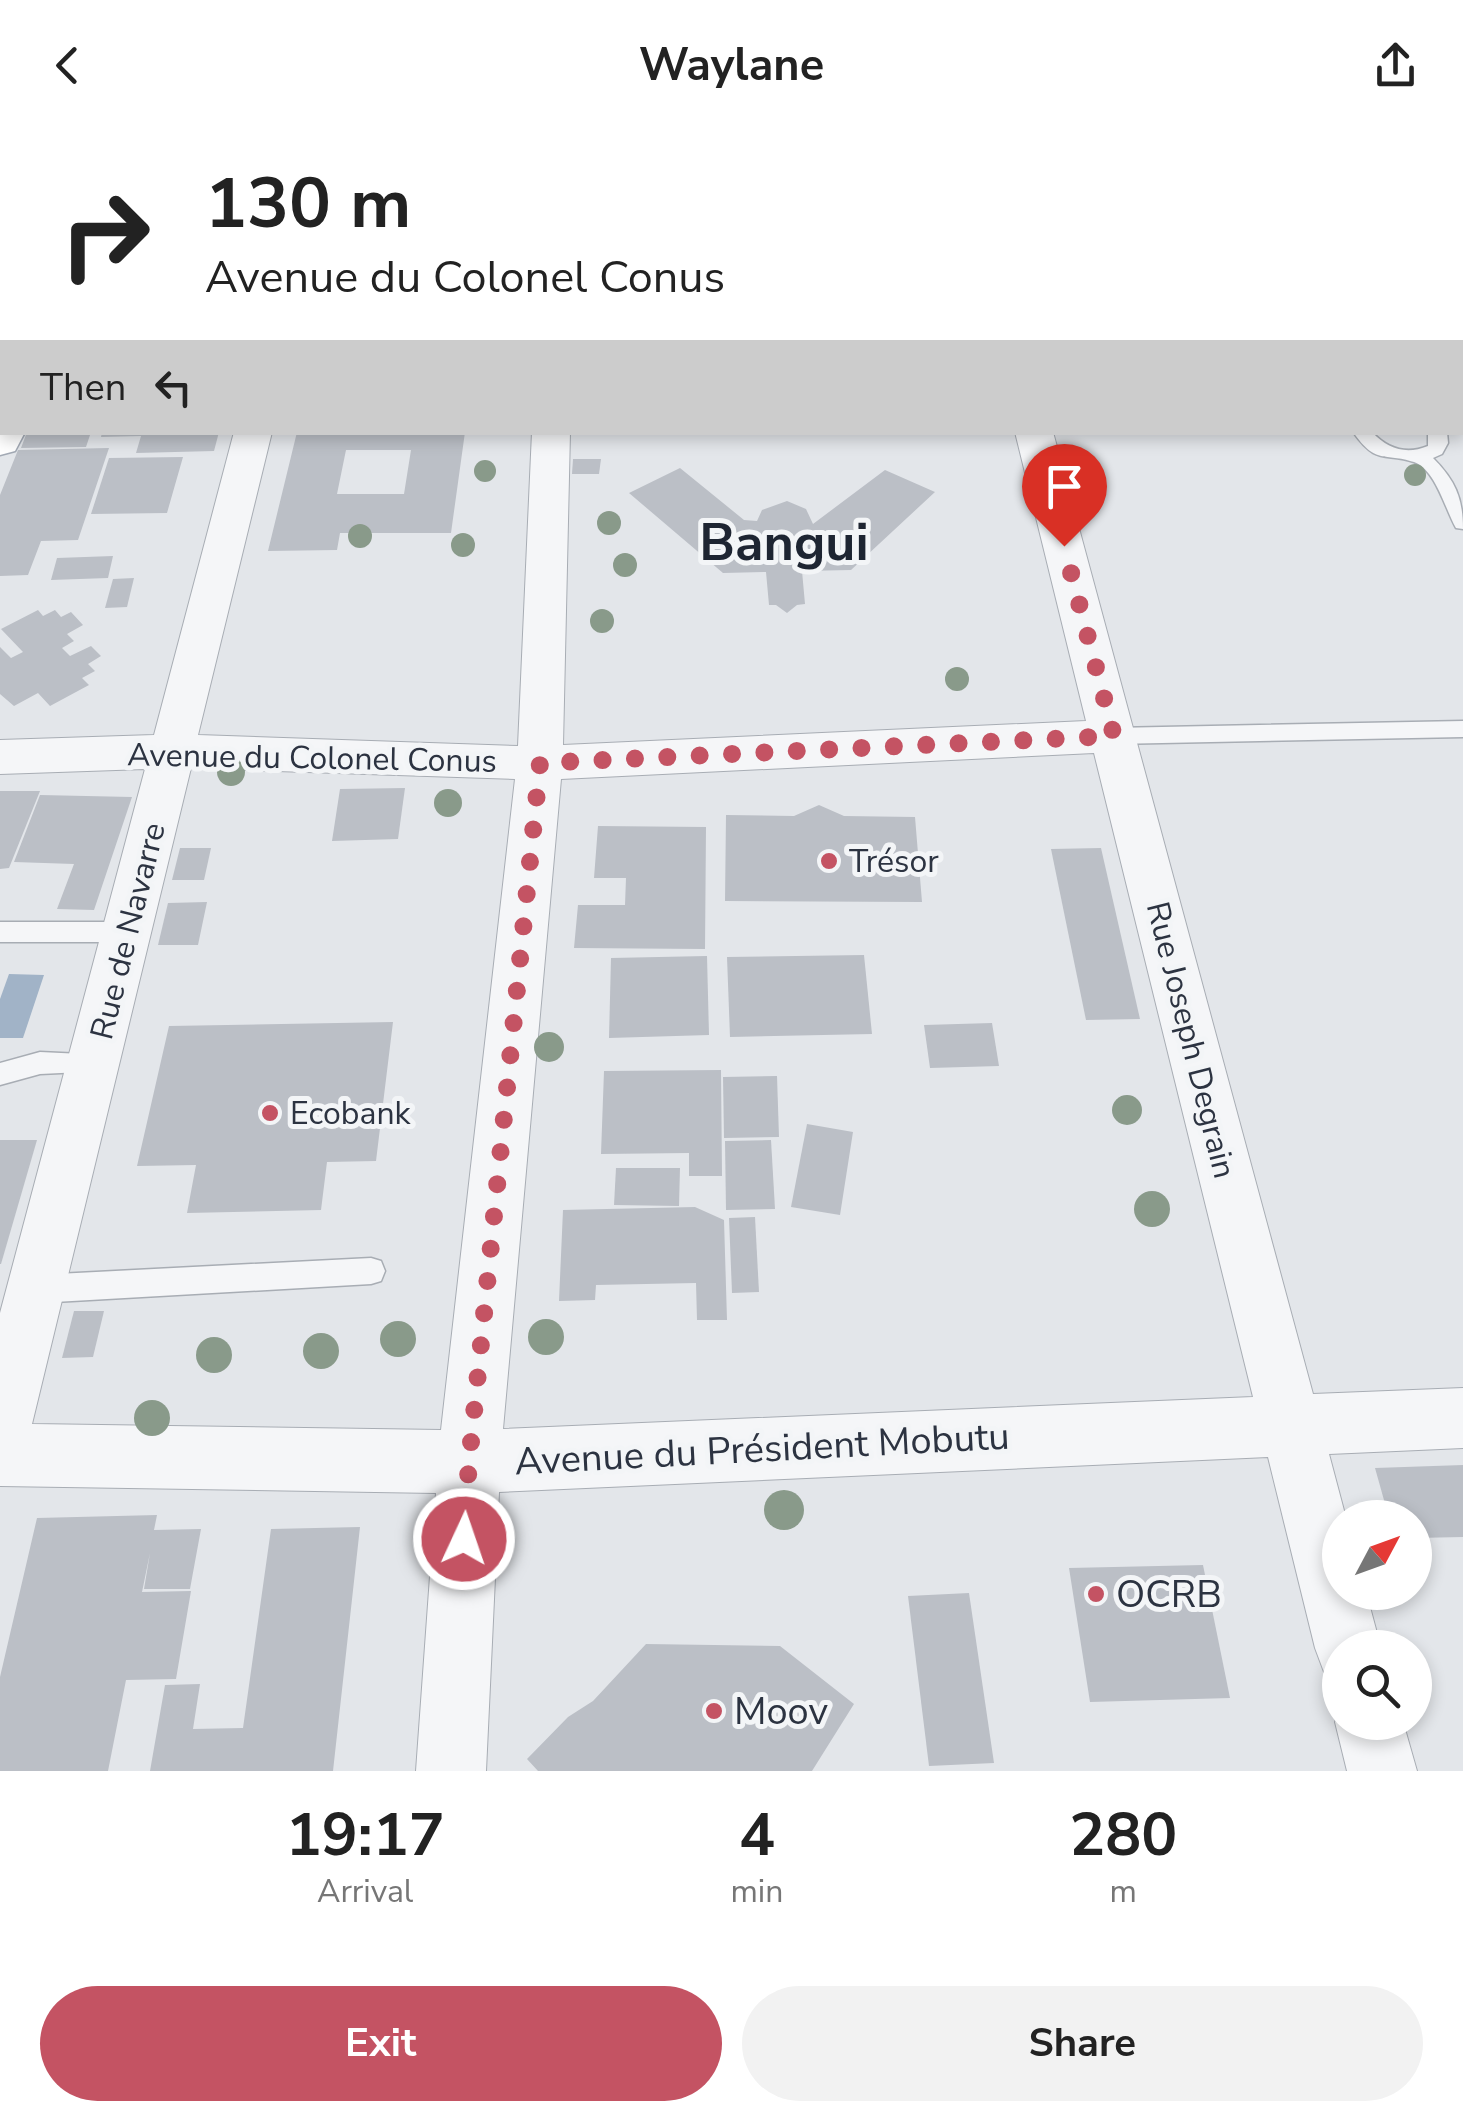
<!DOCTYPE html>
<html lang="en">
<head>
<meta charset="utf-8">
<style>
	body { margin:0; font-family:"Nunito Sans",sans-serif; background:#f2f2f2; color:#222; height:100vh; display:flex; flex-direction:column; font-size:38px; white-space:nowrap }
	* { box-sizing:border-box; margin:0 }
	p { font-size:32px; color:#767676 }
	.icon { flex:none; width:55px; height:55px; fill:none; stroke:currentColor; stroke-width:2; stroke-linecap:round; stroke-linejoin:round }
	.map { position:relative; height:1641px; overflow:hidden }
	.panel { display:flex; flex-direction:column; background:#fff; flex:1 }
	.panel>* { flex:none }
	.guide { position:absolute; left:0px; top:0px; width:1465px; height:305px; box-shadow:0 5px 15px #0003; background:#fff; color:#222; overflow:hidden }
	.needle { width:65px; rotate:49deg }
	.tools { position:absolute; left:1322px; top:1370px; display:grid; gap:20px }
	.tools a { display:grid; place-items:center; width:110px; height:110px; border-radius:50%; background:#fff; box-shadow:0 5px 15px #0003; font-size:50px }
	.pin { position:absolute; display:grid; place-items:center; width:85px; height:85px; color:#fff; margin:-102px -42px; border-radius:50% 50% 50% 0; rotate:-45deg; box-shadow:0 0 10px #0007 }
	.pin .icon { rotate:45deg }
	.me { position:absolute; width:110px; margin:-55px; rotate:3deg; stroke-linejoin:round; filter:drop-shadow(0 0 8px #0008) }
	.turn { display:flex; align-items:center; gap:35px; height:210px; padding:0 40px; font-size:45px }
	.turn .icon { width:130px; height:130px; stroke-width:2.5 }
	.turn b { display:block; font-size:70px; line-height:85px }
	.then { display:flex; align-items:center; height:95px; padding:0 40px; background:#0003; gap:20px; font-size:38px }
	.eta { display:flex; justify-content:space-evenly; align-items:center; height:170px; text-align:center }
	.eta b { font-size:60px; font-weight:700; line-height:70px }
	.cta { display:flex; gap:20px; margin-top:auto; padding:20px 40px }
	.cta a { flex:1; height:115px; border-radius:60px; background:#c45363; color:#fff; font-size:40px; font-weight:700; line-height:115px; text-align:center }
	.cta a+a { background:#f2f2f2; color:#222 }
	header { display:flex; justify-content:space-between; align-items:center; height:130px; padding:0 40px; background:#fff; font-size:45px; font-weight:700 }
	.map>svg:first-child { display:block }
	.water { fill:#a1b3c7 }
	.building { fill:#bbbfc6; fill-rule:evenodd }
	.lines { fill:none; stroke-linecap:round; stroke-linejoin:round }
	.lane-casing { stroke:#a8adb4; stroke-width:3 }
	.street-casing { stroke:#a8adb4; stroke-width:2 }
	.secondary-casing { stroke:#a8adb4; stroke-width:3 }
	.primary-casing { stroke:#a3aab5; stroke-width:3 }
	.lane { fill:#f5f6f8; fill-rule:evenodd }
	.street { fill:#f5f6f8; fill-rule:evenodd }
	.secondary { fill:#fff; fill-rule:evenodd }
	.primary { fill:#fff; fill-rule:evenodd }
	.tree { fill:#899a8a }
	.route { stroke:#c45363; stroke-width:18; stroke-dasharray:0 32.4 }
	.poi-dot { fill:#c45363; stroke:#f3f5f7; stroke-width:4 }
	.labels { text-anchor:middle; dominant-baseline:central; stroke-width:10; stroke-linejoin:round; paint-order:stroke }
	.street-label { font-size:32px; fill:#2c3341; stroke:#f3f5f7 }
	.poi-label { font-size:32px; fill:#2c3341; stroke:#f3f5f7; text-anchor:start }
	.near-street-label { font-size:38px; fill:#2c3341; stroke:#f3f5f7 }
	.near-poi-label { font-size:38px; fill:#2c3341; stroke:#f3f5f7; text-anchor:start }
	.town-label { font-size:52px; font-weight:bold; fill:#1e2532; stroke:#f3f5f7 }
</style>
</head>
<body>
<header><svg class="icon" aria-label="back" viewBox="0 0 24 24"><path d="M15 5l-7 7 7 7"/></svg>Waylane<svg class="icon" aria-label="share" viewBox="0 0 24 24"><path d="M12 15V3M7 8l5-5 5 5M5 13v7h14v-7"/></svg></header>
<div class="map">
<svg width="1463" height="1641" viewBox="0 0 1463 1641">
	<rect width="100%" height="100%" fill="#e3e6ea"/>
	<path class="water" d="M9,844L44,845L23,908H0V869Z"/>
	<g class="building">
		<path d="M27,302H91L86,317L21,318Z"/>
		<path d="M102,302H219L214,321L136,323L141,306L101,307Z"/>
		<path d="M297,302H465L451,403H340L337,420L268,421ZM346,320H411L404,364H337Z"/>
		<path d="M109,318L78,410L41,411L28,445L0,446V365L18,320Z"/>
		<path d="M183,327L167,383L91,384L109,328Z"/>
		<path d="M573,329H601L599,344H572Z"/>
		<path d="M680,338L744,390L757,391L762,380L787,371L806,379L813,394L885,340L935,362L851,440L802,441L805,474L797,475L787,483L776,475H769L766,442L723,443L629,363Z"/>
		<path d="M113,426L108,448L51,450L57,428Z"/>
		<path d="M134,448L127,477L105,478L113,449Z"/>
		<path d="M38,480L43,486L55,480L61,487L71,482L83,495L67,504L74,511L62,518L70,526L91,516L101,526L88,534L95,541L82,548L89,555L50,576L38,563L14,576L0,564V517L11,528L23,522L1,499Z"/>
		<path d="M405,658L398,709L332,711L340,659Z"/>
		<path d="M0,661H40L9,738L0,739Z"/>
		<path d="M40,665L132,667L94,780L57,779L74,734L14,732Z"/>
		<path d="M819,675L844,686L915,687L922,772L725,771L726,685L794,686Z"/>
		<path d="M598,696L706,697L705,819L574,818L578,775H625L626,748H594Z"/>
		<path d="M180,718H211L204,750H172Z"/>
		<path d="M1101,718L1140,889L1086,890L1051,719Z"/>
		<path d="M207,772L198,815H158L168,773Z"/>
		<path d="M864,825L872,904L730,907L727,827Z"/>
		<path d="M707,826L709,905L609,908L611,828Z"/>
		<path d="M393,892L376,1031L327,1032L321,1080L187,1083L196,1035L137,1036L169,896Z"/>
		<path d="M992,893L999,936L930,938L924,895Z"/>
		<path d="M721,940L722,1046H689V1023L601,1024L604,941Z"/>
		<path d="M777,946L779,1007L724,1008L723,947Z"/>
		<path d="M807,994L853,1002L840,1085L791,1077Z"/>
		<path d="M0,1010H37L1,1134H0Z"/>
		<path d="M771,1010L775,1079L726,1080L725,1011Z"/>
		<path d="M616,1038H680L679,1076L614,1075Z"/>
		<path d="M695,1077L724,1090L727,1190H697L696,1153L596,1155L595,1170L559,1171L563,1080Z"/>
		<path d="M755,1087L759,1162L732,1163L729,1088Z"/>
		<path d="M74,1181H104L93,1227L62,1228Z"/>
		<path d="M1463,1335V1407L1415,1408V1388H1389L1375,1338Z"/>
		<path d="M157,1385L154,1400L201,1399L190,1459H144L150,1423L142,1462L191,1461L176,1549L126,1550L108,1641H0V1547L37,1388Z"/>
		<path d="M360,1397L333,1641H150L165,1555L200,1554L193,1599L243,1598L271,1399Z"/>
		<path d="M1203,1435L1230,1568L1090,1572L1069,1438Z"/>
		<path d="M969,1463L994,1633L929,1636L908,1466Z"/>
		<path d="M646,1514L780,1516L854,1574L812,1641H538L527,1629L568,1587L593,1571Z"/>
	</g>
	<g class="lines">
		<g class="lane-casing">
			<g id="lane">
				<path d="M1353,302H1372C1388,319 1406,325 1428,316V302H1447L1448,313L1442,324L1433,328C1455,350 1463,368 1463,399L1456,398C1445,379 1436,340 1414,332C1384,322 1377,336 1353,302Z"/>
				<path d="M1463,591V607L1113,614L1102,606L1113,598Z"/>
				<path d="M0,792H128L137,795L140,802L137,809L128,812H0Z"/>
				<path d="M40,922L103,925L107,933L103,941L40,944L0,955V933Z"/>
				<path d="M371,1128L381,1131L385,1141L381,1151L371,1154L37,1173L27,1169L22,1159L27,1149L37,1145Z"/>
			</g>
		</g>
		<g class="street-casing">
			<g id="street">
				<rect x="545" y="0" width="30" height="2"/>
				<path d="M953,0H983L984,2H954Z"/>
				<path d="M234,302H272L198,605L518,616L532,302H570L563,615L1086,591L1015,302H1053L1313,1264L1463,1258V1318L1329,1324L1346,1388H1340V1462H1366L1381,1518H1340V1548L1324,1542L1315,1518L1268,1327L499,1362L486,1641H416L436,1363L0,1356V1183L145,639L0,644V610L154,605ZM1094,623L1253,1267L503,1299L561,649ZM191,638L515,649L441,1300L32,1294Z"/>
				<path d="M1340,1579V1592H1403L1417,1641H1347L1335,1592Z"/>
			</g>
		</g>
		<g class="secondary-casing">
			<g id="secondary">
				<rect x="1462" y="175" width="1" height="24"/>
				<rect x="0" y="203" width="2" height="24"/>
			</g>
		</g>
		<g class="primary-casing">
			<path id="primary" d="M0,290L2,302H25L15,321L0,325Z"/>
		</g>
		<use href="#lane" class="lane"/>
		<use href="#street" class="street"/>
		<use href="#secondary" class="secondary"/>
		<use href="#primary" class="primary"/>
	</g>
	<g class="tree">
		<circle cx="485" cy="341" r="11"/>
		<circle cx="1415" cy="345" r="11"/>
		<circle cx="609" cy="393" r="12"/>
		<circle cx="360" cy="406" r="12"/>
		<circle cx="463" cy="415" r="12"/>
		<circle cx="625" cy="435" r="12"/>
		<circle cx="602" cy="491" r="12"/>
		<circle cx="957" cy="549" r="12"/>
		<circle cx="231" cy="642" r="14"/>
		<circle cx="448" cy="673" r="14"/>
		<circle cx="549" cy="917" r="15"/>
		<circle cx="1127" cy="980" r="15"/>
		<circle cx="1152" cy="1079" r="18"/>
		<circle cx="546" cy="1207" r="18"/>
		<circle cx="398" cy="1209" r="18"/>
		<circle cx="321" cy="1221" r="18"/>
		<circle cx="214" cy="1225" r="18"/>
		<circle cx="152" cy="1288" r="18"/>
		<circle cx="784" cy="1380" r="20"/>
	</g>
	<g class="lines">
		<path class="route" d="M464,1409L469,1332L540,633L1114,606L1064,416"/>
	</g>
	<g class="poi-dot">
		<circle cx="829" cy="731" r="10"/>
		<circle cx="270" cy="983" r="10"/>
		<circle cx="1096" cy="1464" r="10"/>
		<circle cx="714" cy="1581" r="10"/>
	</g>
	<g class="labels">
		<g class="street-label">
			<text transform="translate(312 628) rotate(1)">Avenue du Colonel Conus</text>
			<text transform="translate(128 801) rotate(-76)">Rue de Navarre</text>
			<text transform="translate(1191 910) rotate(76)">Rue Joseph Degrain</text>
		</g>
		<g class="poi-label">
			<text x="849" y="731">Trésor</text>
			<text x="290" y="983">Ecobank</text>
		</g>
		<g class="near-street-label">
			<text transform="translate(762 1319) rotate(-3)">Avenue du Président Mobutu</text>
		</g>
		<g class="near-poi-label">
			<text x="1116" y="1464">OCRB</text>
			<text x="734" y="1581">Moov</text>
		</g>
		<g class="town-label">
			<text x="784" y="412">Bangui</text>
		</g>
	</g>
</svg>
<div class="tools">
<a><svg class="needle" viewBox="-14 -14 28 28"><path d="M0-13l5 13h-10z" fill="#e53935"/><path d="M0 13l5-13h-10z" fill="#767676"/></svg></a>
<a><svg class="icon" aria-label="search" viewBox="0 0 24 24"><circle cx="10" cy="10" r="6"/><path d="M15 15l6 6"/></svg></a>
</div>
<div class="pin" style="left:1064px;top:416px;background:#d93025"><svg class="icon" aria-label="arrive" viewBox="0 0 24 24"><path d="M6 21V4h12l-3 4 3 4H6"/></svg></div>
<svg class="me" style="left:464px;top:1409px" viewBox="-20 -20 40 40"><circle r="17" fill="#c45363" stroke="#fff" stroke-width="3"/><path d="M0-11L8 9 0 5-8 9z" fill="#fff"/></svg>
<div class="guide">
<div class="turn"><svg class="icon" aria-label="right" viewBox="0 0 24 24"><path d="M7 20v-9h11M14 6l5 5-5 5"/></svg><div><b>130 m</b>Avenue du Colonel Conus</div></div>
<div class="then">Then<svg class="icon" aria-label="left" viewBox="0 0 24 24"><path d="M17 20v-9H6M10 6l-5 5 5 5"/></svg></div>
</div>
</div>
<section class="panel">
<div class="eta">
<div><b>19:17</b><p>Arrival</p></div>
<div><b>4</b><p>min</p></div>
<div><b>280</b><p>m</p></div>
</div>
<div class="cta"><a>Exit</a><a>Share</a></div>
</section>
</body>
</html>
